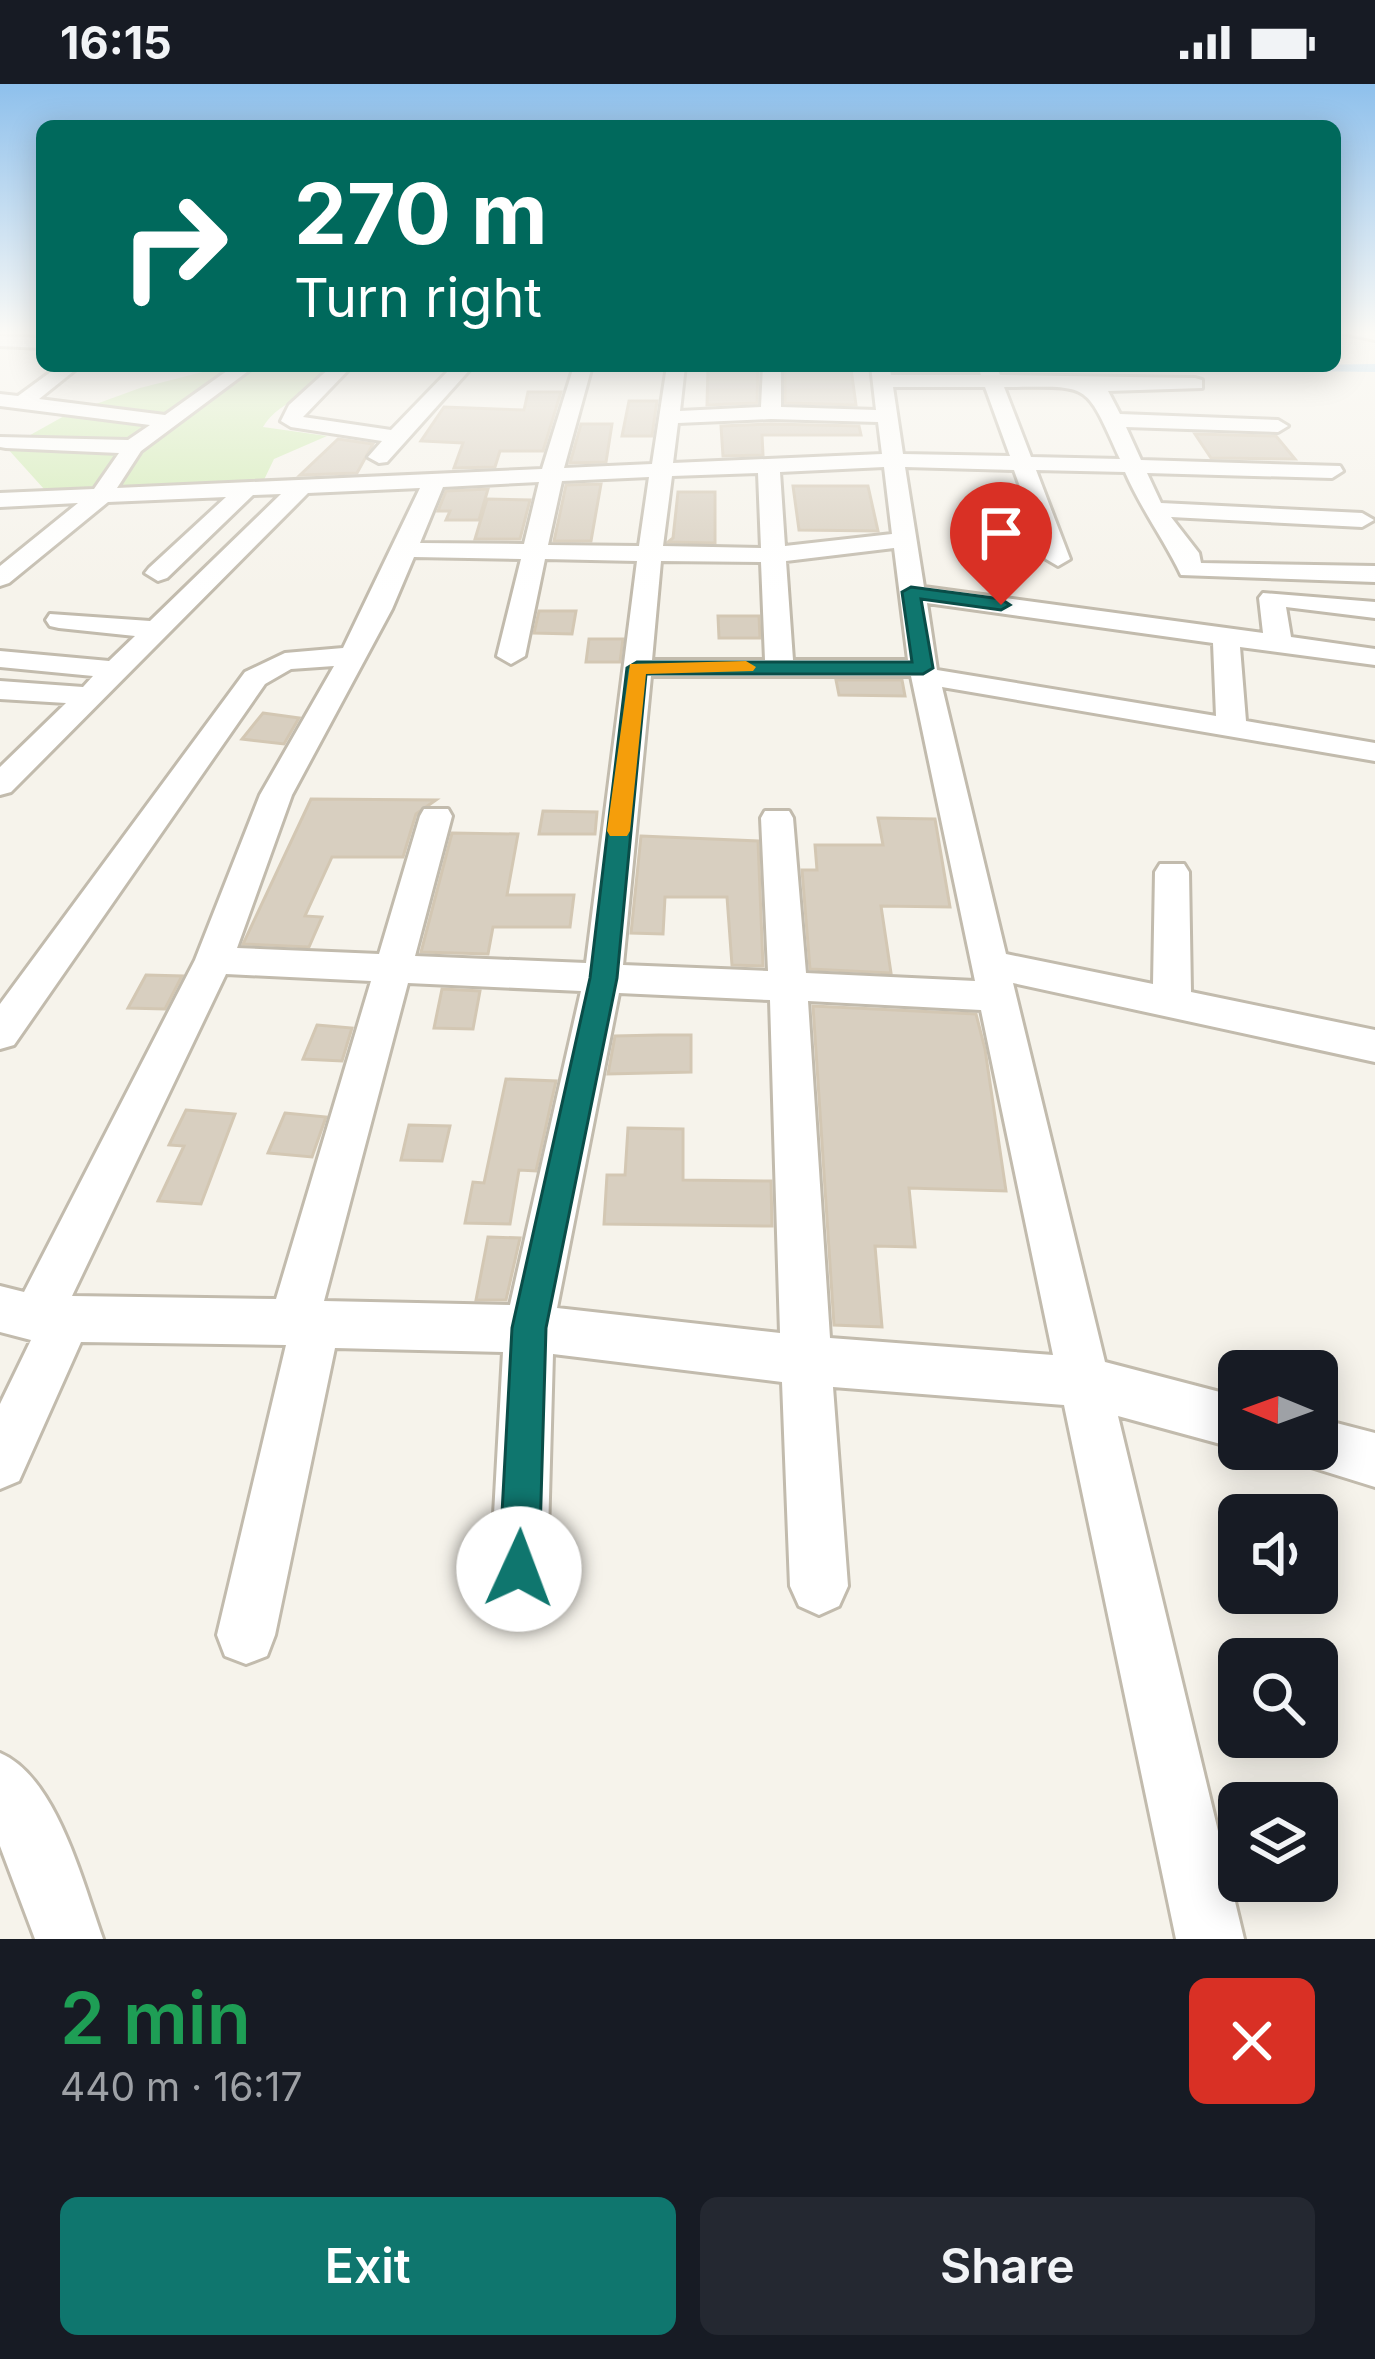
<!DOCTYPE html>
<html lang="en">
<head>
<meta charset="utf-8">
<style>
	body { margin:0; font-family:Inter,sans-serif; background:#242831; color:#f1f3f6; height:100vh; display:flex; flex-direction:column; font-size:45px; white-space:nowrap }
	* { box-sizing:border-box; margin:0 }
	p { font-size:39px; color:#9ea1a6 }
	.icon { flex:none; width:66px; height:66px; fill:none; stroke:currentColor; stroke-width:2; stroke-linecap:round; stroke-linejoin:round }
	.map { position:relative; height:1855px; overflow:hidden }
	.panel { display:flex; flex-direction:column; background:#171b24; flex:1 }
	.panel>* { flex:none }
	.hud { position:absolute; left:36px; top:36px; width:1305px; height:252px; border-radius:18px; box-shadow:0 6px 30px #0003; background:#00695c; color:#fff; overflow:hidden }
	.needle { width:78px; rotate:271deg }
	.controls { position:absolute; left:1218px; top:1266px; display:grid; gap:24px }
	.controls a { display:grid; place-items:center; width:120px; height:120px; border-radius:18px; background:#171b24; box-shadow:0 6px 30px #0003; font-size:60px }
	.pin { position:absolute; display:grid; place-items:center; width:102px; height:102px; color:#fff; margin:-123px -51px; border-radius:50% 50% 50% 0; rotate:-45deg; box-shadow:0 0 12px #0007 }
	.pin .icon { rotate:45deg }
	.me { position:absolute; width:132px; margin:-66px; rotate:2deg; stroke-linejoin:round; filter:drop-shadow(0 0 9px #0008) }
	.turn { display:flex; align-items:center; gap:42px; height:252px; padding:0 60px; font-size:54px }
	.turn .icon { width:156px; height:156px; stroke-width:2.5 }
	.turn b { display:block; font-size:84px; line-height:102px }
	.round { display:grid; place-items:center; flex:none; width:126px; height:126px; border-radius:18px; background:#242831 }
	.summary { display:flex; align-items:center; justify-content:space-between; height:204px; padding:0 60px }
	h1 { font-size:72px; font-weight:600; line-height:90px; color:#1e9e55 }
	.cta { display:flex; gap:24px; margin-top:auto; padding:24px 60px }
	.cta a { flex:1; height:138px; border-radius:18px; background:#0f766e; color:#fff; font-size:48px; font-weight:600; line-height:138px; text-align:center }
	.cta a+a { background:#242831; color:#f1f3f6 }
	.status { display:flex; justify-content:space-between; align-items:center; height:84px; padding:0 60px; background:#171b24; direction:ltr }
	.status svg { height:33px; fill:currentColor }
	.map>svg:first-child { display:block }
	.green { fill:#d1ebb4 }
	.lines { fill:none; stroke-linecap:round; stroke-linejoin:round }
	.canal { fill:#a8d3f3; fill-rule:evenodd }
	.building { fill:#d8cfc0; stroke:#d3c7b3; stroke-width:3 }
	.minor-casing { stroke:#c2bbad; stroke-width:6 }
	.minor { fill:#fff; fill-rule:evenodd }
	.route { fill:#0f766e; stroke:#0a4d48; stroke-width:3 }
	.slow { fill:#f59e0b }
</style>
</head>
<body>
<div class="status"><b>16:15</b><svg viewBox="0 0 49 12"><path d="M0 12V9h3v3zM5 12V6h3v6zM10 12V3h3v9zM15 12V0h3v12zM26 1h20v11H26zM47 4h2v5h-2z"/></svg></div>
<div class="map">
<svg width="1375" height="1855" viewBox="0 0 1375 1855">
	<rect width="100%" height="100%" fill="#f6f3eb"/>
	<path class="green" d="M226,282H351C326,304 279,315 263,343L327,352L274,375L262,400L111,408L44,405L7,364L66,331L140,304Z"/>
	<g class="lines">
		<path class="canal" d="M1375,280V288L1239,286L1232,282Z"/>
	</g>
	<g class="building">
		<path d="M708,282H758L757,319L707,321Z"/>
		<path d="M785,282L851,285L856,321L785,319Z"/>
		<path d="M528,308H561L543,367H500L495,383L454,384L463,359L421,357L444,323L524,326Z"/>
		<path d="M629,317H657L652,352H622Z"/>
		<path d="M581,340H612L606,378L570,379Z"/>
		<path d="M771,340L859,342L861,351H762L763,371L723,372L721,342Z"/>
		<path d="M1195,350L1276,352L1295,375L1211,374Z"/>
		<path d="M338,355L373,360L357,389L300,391Z"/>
		<path d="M601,400L591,457H554L566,401Z"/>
		<path d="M793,402H868L878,447L799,446Z"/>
		<path d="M488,405L479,436H446L450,427H438L446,407Z"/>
		<path d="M678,408H715V459L668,458L673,454Z"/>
		<path d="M487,415L530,416L520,455H475Z"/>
		<path d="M539,527H576L572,550L534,549Z"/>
		<path d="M718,532H759L760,554H719Z"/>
		<path d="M589,555H623L620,578H586Z"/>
		<path d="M836,596H902L905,612L839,611Z"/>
		<path d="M263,629L299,634L284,660L242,655Z"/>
		<path d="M311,715L436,716L416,730L403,773H332L305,832L322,833L309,863L243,860Z"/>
		<path d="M543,727L597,728L595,750H539Z"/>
		<path d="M878,734L935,735L950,823L881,822L891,889L810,885L802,786H817L815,761H883Z"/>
		<path d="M452,749L518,750L507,811H574L570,843H493L488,870L421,868Z"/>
		<path d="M641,752L758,757L763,882L732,881L727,813H665L663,850L631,849Z"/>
		<path d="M146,891L182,892L165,925L128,924Z"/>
		<path d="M442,905L480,907L473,945L434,944Z"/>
		<path d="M813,922L976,930L985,965L1006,1107L909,1104L915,1163L875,1162L882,1243L834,1241Z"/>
		<path d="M317,941L352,944L342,977L303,975Z"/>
		<path d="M659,951H691V988L608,990L615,952Z"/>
		<path d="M506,995L556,997L536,1087L519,1086L510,1140L465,1139L473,1098L484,1099Z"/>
		<path d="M186,1026L235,1030L201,1120L158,1117L184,1062L169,1061Z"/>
		<path d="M285,1029L326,1033L312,1073L268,1069Z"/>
		<path d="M409,1041L450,1042L442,1077L401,1076Z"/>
		<path d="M628,1044L683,1045V1096L771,1097L772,1142L604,1140L607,1091H625Z"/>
		<path d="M488,1153L520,1154L506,1216H476Z"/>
	</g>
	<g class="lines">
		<g class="minor-casing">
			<g id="minor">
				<path d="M1343,249H1375V256Z"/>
				<path d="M0,252L42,254V264L0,262Z"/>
				<path d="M59,282H80L39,315L165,331L234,282H255L141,367L117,404L542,385L574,282H592L564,384L652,380L667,282H685L680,327L761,323L763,282H781V323L876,326L871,282H889L891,291H981L978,282H996L1000,291L1195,294L1202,296V304L1108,307L1120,330L1278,336L1288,342L1278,348L1126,343L1141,376L1340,382L1343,387L1332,394L1147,389L1161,419L1362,429L1374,436L1362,443L1171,433L1199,469L1201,479L1375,482V498L1181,491C1165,457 1141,425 1125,388L1036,386L1070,475L1058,482L1046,475L1014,386L905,383L924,503L1263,549L1259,514L1263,509L1375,518V534L1286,523L1291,553L1375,565V581L1240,563L1246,637L1375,659V677L942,603L1006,870L1153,900L1155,788L1160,780H1184L1189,788L1191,908L1375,946V978L1013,899L1105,1278L1239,1313V1365L1118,1332L1244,1855H1176L1064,1321L833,1303L848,1502L839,1522L819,1531L799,1522L790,1502L782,1298L553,1270L547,1485L539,1505L519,1513L499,1505L491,1485L503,1268L335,1264L275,1551L267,1572L246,1580L225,1572L217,1551L286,1261L81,1258L19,1397L0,1405V1320L31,1256L0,1248V1202L24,1208L195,876L260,711L334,582L291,585L265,600L14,961L0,965V920L245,588L285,569L343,564L420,404L308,409L11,708L0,711V683L66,619L0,615V597L83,603L93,592L0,583V567L109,577L135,552L59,544L50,542L46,536L50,530L150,537L281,410L253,411L167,494L158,497L145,489L149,484L226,413L108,418L9,499L0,502V482L78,419L0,423V409L94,405L119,369L6,364L0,363V353L128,356L150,341L0,322V310L18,312ZM893,303H985L1010,372L903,370ZM1004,303C1091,303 1084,295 1120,375L1031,373ZM771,335L878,338L882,370L673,379L678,339ZM884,383L892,450L785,462L780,388ZM758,389L761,464L663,462L672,392ZM649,393L639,462L548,461L562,397ZM539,398L524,460L420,459L443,403ZM894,464L908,576H793L786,477ZM414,473L521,475L497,572L511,580L525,572L545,475L637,477L586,879L415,872L452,732L448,725H424L420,732L379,870L237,864L292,711L392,525ZM661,477L761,478L765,576H652ZM927,519L1213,559L1216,632L937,586ZM651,592H911L975,897L806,889L793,734L789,727H765L761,734L768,887L623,881ZM226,890L371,897L276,1215L72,1212ZM408,899L581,907L510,1221L324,1217ZM619,909L770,916L780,1249L557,1224ZM808,917L981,926L1053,1271L830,1254Z"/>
				<path d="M332,282H352L303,333L391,346L453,282H473L387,378L379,379L368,373L382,357L291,343L281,337L289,321Z"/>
				<path d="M1317,1334L1375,1349V1403L1298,1379L1293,1365H1317Z"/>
				<path d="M0,1669C57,1693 83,1800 103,1855H35L0,1762Z"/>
			</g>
		</g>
		<use href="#minor" class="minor"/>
	</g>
	<linearGradient id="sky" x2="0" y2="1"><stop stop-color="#8ec0ec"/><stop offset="0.49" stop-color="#fbfaf6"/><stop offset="1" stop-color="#fbfaf6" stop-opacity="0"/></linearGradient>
	<rect width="1375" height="508" fill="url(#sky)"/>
	<path class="route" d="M911,503L1001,515L1010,521L1001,526L921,515L933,584L923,590H646L617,894L546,1244L539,1485L533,1499L519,1505L505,1499L499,1485L512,1244L590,894L627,584L637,578H912L902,508Z"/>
	<path class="slow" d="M746,577L756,583L753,587L646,590L630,747L627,752H610L607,747L630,580Z"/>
</svg>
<div class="controls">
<a><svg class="needle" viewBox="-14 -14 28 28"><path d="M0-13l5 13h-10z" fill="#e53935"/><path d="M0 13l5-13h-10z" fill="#9ea1a6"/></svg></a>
<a><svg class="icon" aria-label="sound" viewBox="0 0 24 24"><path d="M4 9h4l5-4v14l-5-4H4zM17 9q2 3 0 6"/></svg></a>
<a><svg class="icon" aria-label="search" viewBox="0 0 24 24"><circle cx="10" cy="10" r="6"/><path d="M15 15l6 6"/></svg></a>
<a><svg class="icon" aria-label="layers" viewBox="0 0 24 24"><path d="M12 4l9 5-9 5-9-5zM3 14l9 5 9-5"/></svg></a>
</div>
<div class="pin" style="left:1001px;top:521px;background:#d93025"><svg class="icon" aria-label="arrive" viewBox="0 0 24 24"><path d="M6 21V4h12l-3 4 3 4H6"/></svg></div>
<svg class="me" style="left:519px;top:1485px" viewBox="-20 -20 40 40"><circle r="19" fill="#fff"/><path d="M0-13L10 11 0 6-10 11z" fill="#0f766e"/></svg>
<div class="hud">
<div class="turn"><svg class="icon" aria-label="right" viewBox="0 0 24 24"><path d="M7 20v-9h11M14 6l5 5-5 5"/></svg><div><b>270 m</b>Turn right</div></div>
</div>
</div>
<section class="panel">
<div class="summary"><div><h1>2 min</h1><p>440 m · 16:17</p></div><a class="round" style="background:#d93025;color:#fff"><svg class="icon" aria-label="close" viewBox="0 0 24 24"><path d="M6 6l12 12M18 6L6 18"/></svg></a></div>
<div class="cta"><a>Exit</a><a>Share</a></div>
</section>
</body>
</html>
